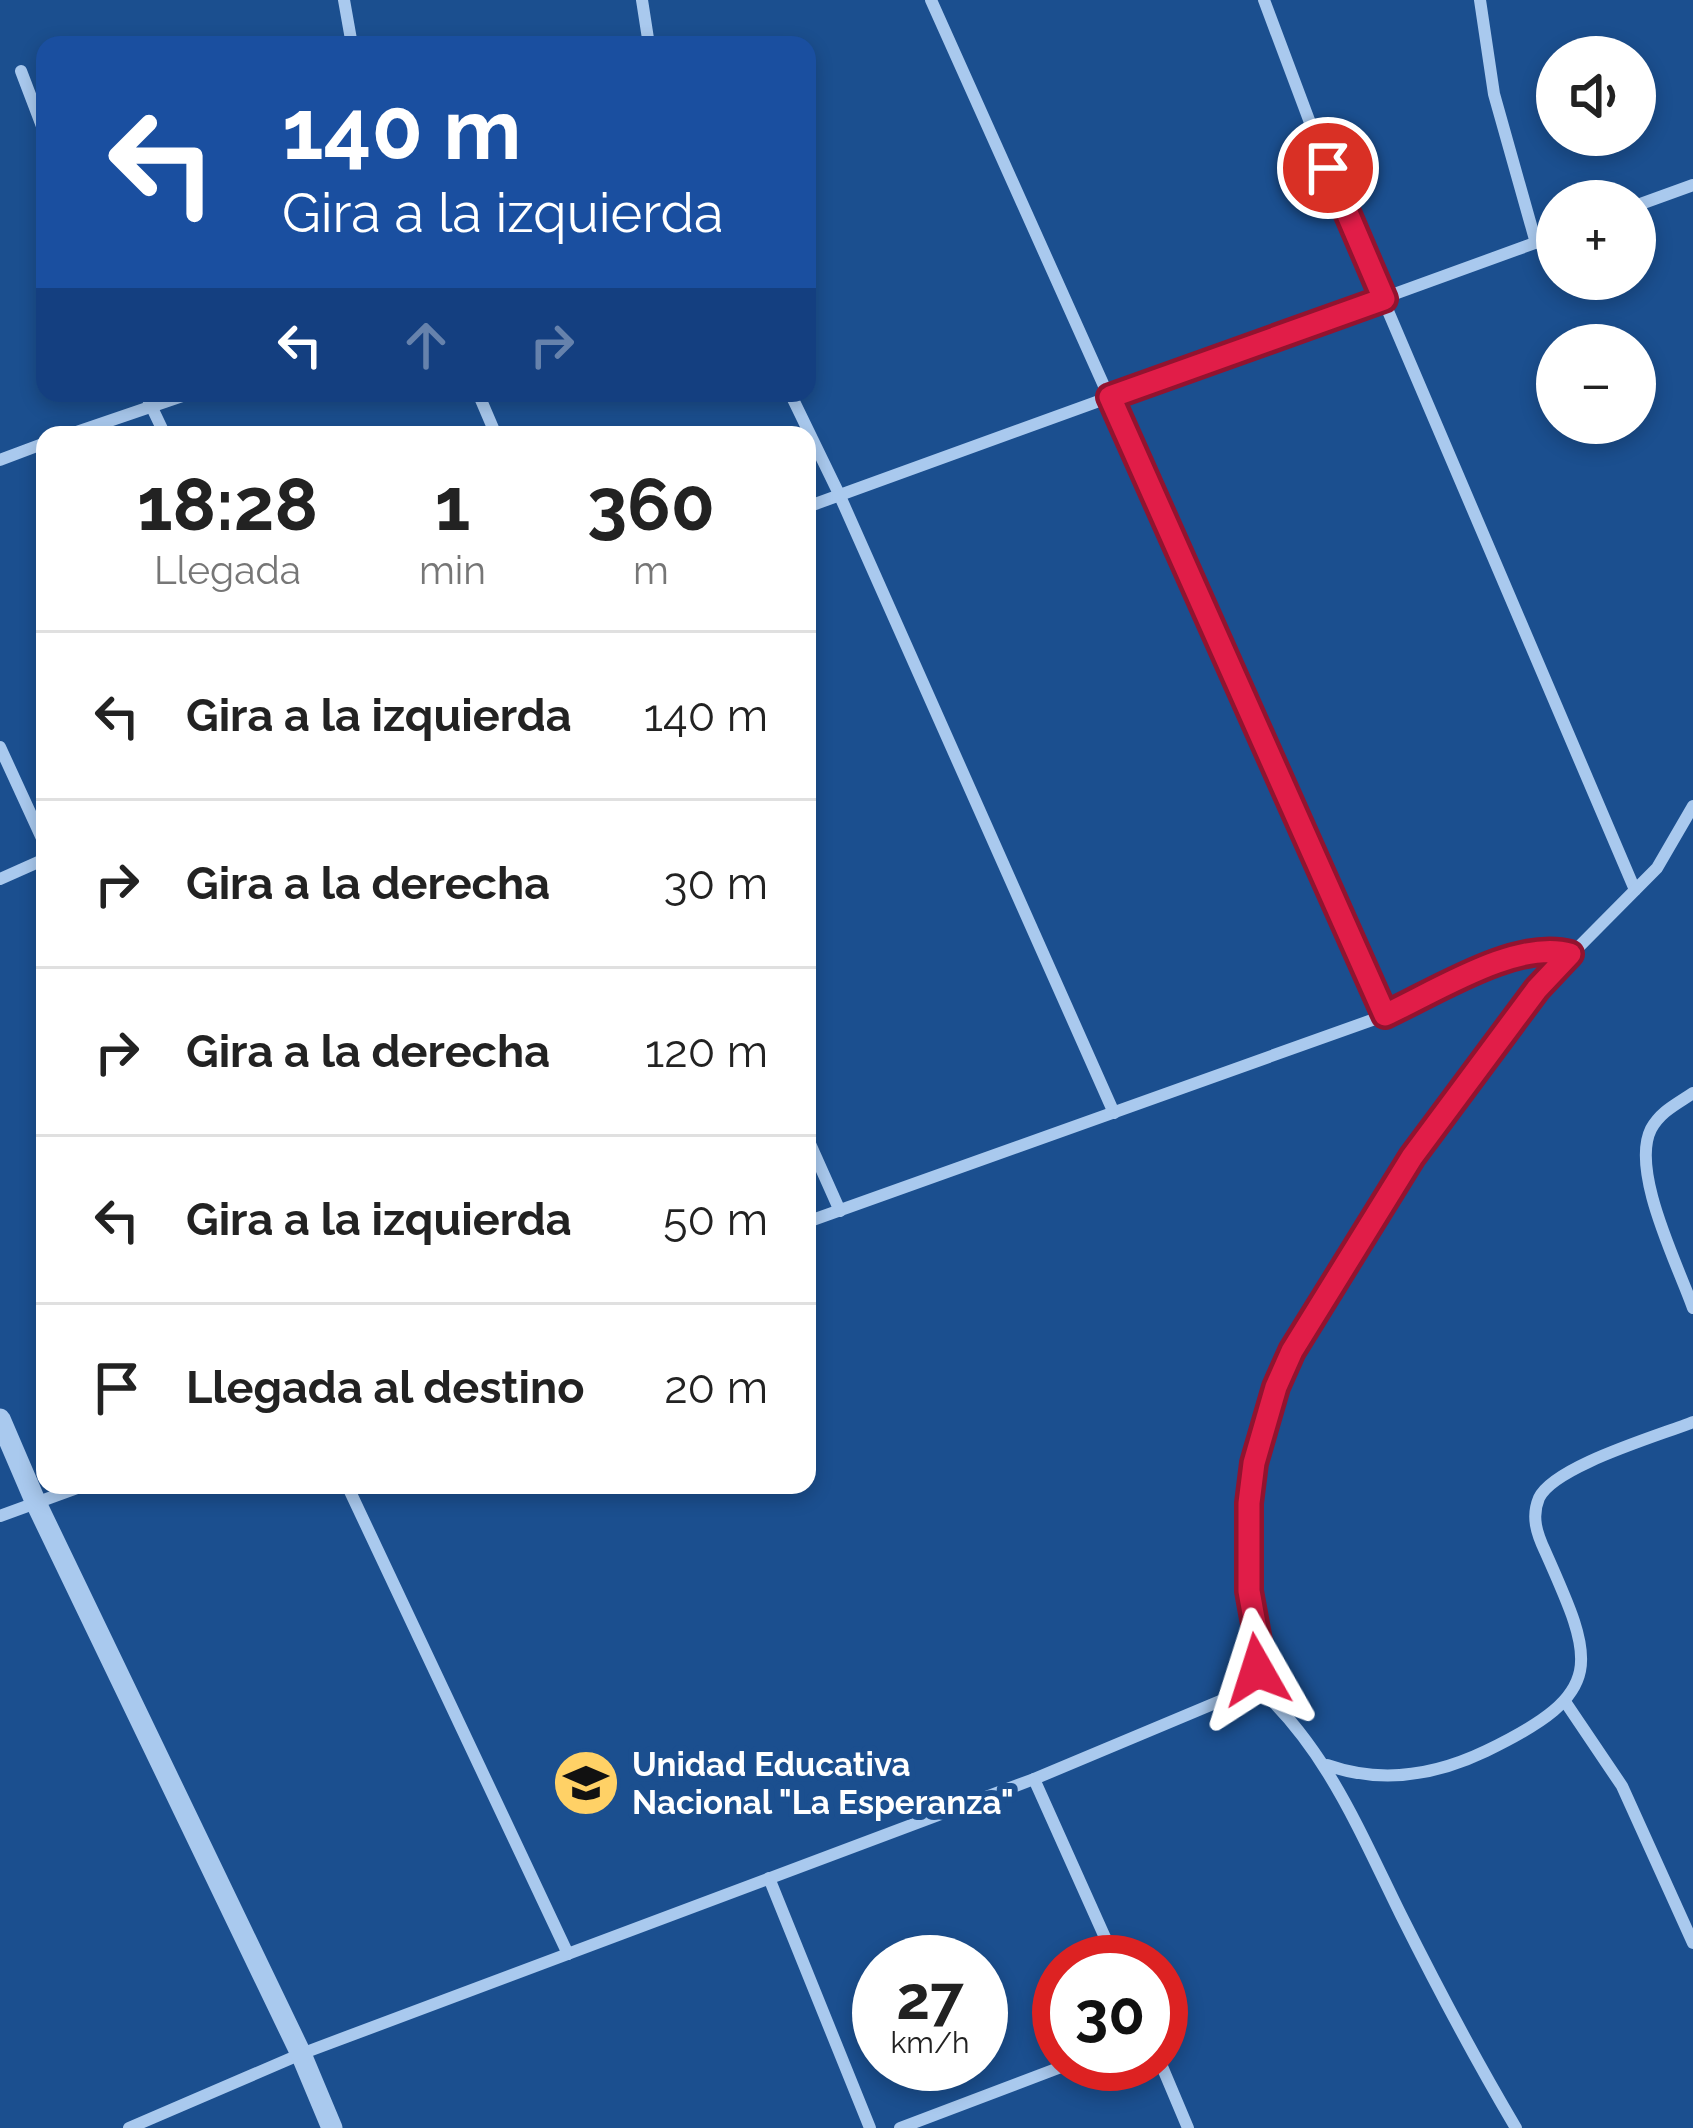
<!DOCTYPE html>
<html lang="es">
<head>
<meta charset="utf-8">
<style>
	body { margin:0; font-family:Raleway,sans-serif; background:#f2f2f2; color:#222; height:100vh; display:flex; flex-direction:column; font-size:45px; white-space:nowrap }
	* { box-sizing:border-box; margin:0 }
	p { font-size:39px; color:#767676 }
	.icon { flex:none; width:66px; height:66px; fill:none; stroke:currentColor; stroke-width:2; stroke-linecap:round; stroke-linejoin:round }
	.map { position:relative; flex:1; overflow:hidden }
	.sheet { position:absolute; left:36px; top:426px; width:780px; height:1068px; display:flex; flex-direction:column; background:#fff; border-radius:24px; box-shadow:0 6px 18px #0003 }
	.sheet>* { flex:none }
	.hud { position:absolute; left:36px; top:36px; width:780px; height:366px; border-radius:24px; box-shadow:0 6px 18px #0003; background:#1a4fa0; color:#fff; overflow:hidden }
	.fabs { position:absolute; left:1536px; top:36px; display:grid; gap:24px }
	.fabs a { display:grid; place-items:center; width:120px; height:120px; border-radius:50%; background:#fff; box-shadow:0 6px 18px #0003; font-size:60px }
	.speed { position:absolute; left:852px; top:1935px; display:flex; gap:24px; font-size:60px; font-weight:700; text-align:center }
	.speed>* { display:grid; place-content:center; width:156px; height:156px; border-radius:50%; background:#fff; box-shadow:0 6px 18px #0003; line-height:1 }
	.speed small { font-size:30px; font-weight:400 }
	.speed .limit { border:18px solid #d22; background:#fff; color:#111 }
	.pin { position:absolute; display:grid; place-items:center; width:102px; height:102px; color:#fff; margin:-51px; border:6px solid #fff; border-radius:50%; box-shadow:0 3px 12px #0007 }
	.me { position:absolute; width:132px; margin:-66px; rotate:354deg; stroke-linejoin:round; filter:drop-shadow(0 0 9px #0008) }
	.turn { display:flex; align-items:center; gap:42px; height:252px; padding:0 48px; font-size:54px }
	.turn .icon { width:156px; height:156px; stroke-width:2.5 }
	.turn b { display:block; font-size:84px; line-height:102px }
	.lanes { display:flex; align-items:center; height:114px; padding:0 48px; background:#0003; justify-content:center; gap:60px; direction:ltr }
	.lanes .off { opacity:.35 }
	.eta { display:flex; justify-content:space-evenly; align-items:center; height:204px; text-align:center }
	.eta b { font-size:72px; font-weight:700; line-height:84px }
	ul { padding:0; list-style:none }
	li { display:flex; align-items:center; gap:36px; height:168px; padding:0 48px; border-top:3px solid #e0e0e0 }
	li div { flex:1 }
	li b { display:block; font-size:45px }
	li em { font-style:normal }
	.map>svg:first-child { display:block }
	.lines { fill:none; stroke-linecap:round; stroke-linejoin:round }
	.minor { stroke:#a9c9ee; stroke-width:12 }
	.tertiary { stroke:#a9c9ee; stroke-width:21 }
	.route-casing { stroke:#92132f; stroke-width:30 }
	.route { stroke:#e11d48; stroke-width:21 }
	.labels { text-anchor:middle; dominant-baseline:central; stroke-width:12; stroke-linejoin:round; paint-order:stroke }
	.poi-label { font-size:33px; font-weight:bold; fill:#fff; stroke:#1b4f8f; text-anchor:start }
</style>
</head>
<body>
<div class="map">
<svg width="1693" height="2128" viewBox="0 0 1693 2128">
	<rect width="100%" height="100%" fill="#1b4f8f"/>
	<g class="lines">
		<g class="minor">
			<path d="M344,0L352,45"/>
			<path d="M642,0L649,45"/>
			<path d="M931,0L1386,1015"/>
			<path d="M1264,0L1327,168L1635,890"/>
			<path d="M1480,0L1494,94L1536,243"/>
			<path d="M21,71L45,134"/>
			<path d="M1635,206L1693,185"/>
			<path d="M145,393L165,435"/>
			<path d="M478,393L496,435"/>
			<path d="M790,393L839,494L1114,1113"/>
			<path d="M68,435L191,393"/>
			<path d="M0,460L45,443"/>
			<path d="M807,507L1557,235"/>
			<path d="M0,747L45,845"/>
			<path d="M0,879L45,859"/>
			<path d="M1693,1093C1677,1104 1661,1111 1651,1129C1630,1171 1678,1265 1693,1308"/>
			<path d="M807,1137L840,1211"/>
			<path d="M807,1222L1386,1015L1519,954L1548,949L1571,954"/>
			<path d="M347,1485L568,1954"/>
			<path d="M0,1516L85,1485"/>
			<path d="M1252,1682C1325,1745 1359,1830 1401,1915C1437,1987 1475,2059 1516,2128"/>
			<path d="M1566,1703L1622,1786L1693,1943"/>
			<path d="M1327,1765C1381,1784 1434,1776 1486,1751C1608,1692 1595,1663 1545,1551C1537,1534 1531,1517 1539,1498C1554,1466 1658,1436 1693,1422"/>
			<path d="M1034,1779L1116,1962"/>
			<path d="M769,1878L870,2128"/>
			<path d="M1161,2064L1188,2128"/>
			<path d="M129,2128L301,2054L1034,1779L1244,1691L1260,1658L1246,1547L1254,1463L1292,1351L1412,1158L1537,989L1657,868L1693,806"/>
			<path d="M900,2128L1069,2064"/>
		</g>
		<path class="tertiary" d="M0,1419L36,1503L301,2054L332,2128"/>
	</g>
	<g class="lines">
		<g class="route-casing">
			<path id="route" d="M1257,1670L1259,1646L1249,1591V1503L1254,1463L1276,1387L1292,1351L1412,1157L1537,989L1570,954C1517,939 1435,992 1385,1015L1110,397L1384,299L1328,168"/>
		</g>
		<use href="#route" class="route"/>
	</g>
	<defs>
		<g id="school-disc" transform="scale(3.45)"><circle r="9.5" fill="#ffd166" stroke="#1b4f8f"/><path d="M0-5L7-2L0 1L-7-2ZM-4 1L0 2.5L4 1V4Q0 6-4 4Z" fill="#111"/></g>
	</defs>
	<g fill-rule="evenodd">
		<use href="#school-disc" x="586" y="1783"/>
	</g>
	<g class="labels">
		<g class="poi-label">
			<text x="632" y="1764">Unidad Educativa<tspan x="632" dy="38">Nacional "La Esperanza"</tspan></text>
		</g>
	</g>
</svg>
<div class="fabs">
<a><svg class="icon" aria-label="sound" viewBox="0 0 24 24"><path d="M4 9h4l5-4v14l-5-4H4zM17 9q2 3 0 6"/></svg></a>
<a>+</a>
<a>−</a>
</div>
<div class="speed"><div>27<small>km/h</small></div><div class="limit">30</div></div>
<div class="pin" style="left:1328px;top:168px;background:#d93025"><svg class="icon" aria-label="arrive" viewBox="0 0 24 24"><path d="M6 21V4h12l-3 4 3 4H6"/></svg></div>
<svg class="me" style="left:1257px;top:1670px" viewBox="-20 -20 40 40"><path d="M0-17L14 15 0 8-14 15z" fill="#e11d48" stroke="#fff" stroke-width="4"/></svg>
<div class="hud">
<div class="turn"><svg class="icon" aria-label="left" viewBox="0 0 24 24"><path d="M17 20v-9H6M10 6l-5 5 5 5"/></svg><div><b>140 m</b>Gira a la izquierda</div></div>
<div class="lanes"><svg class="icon" aria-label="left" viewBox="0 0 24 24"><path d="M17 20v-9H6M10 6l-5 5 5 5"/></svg><svg class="icon off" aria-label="ahead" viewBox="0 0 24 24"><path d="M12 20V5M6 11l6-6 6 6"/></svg><svg class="icon off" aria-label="right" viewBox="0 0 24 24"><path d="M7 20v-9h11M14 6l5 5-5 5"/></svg></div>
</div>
<section class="sheet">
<div class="eta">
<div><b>18:28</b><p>Llegada</p></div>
<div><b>1</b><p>min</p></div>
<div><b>360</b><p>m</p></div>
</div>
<ul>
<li><svg class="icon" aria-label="left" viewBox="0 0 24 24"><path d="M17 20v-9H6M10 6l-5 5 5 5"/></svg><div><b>Gira a la izquierda</b></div><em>140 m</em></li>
<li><svg class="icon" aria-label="right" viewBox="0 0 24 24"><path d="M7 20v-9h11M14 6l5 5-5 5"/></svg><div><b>Gira a la derecha</b></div><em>30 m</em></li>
<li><svg class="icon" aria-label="right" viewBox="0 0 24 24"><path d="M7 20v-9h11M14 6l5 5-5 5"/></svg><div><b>Gira a la derecha</b></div><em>120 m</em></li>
<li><svg class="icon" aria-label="left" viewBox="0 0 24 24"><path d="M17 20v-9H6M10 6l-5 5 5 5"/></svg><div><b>Gira a la izquierda</b></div><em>50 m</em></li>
<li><svg class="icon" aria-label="arrive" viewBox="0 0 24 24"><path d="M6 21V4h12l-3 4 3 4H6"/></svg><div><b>Llegada al destino</b></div><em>20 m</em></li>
</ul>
</section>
</div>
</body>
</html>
